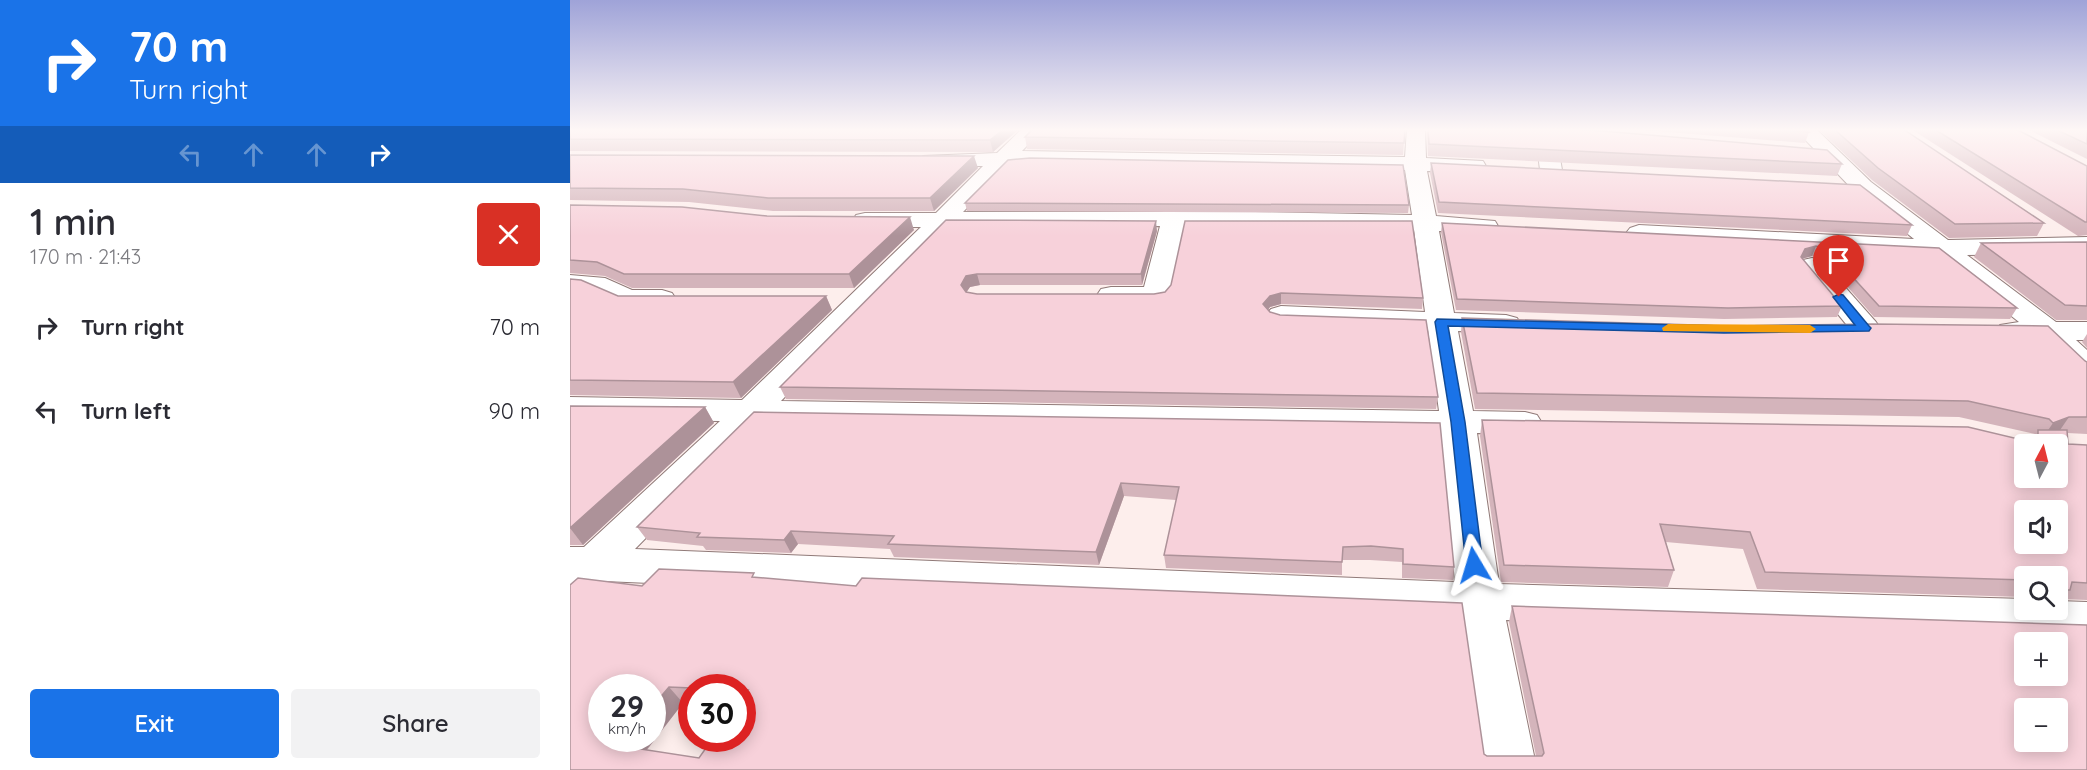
<!DOCTYPE html>
<html lang="en">
<head>
<meta charset="utf-8">
<style>
	body { margin:0; font-family:Quicksand,sans-serif; background:#f2f2f3; color:#2b2b33; height:100vh; display:flex; flex-direction:column; font-size:22px; white-space:nowrap }
	* { box-sizing:border-box; margin:0 }
	p { font-size:20px; color:#7c7c81 }
	.icon { flex:none; width:33px; height:33px; fill:none; stroke:currentColor; stroke-width:2; stroke-linecap:round; stroke-linejoin:round }
	.map { position:relative; flex:1; overflow:hidden }
	.panel { display:flex; flex-direction:column; background:#fff; width:570px }
	.panel>* { flex:none }
	.banner { background:#1a73e8; color:#fff; overflow:hidden }
	.needle { width:39px; rotate:7deg }
	.buttons { position:absolute; left:1444px; top:434px; display:grid; gap:12px }
	.buttons a { display:grid; place-items:center; width:54px; height:54px; border-radius:6px; background:#fff; box-shadow:0 3px 15px #0003; font-size:30px }
	.speed { position:absolute; left:18px; top:674px; display:flex; gap:12px; font-size:30px; font-weight:700; text-align:center }
	.speed>* { display:grid; place-content:center; width:78px; height:78px; border-radius:50%; background:#fff; box-shadow:0 3px 15px #0003; line-height:1 }
	.speed small { font-size:15px; font-weight:400 }
	.speed .limit { border:9px solid #d22; background:#fff; color:#111 }
	.pin { position:absolute; display:grid; place-items:center; width:51px; height:51px; color:#fff; margin:-62px -26px; border-radius:50% 50% 50% 0; rotate:-45deg; box-shadow:0 0 6px #0007 }
	.pin .icon { rotate:45deg }
	.me { position:absolute; width:66px; margin:-33px; rotate:353deg; stroke-linejoin:round; filter:drop-shadow(0 0 4px #0008) }
	.turn { display:flex; align-items:center; gap:21px; height:126px; padding:0 30px; font-size:27px }
	.turn .icon { width:78px; height:78px; stroke-width:2.5 }
	.turn b { display:block; font-size:42px; line-height:51px }
	.lanes { display:flex; align-items:center; height:57px; padding:0 30px; background:#0003; justify-content:center; gap:30px; direction:ltr }
	.lanes .off { opacity:.35 }
	.round { display:grid; place-items:center; flex:none; width:63px; height:63px; border-radius:6px; background:#f2f2f3 }
	.head { display:flex; align-items:center; justify-content:space-between; height:102px; padding:0 30px }
	h1 { font-size:36px; font-weight:600; line-height:45px }
	.button { display:flex; gap:12px; margin-top:auto; padding:12px 30px }
	.button a { flex:1; height:69px; border-radius:6px; background:#1a73e8; color:#fff; font-size:24px; font-weight:600; line-height:69px; text-align:center }
	.button a+a { background:#f2f2f3; color:#2b2b33 }
	ul { padding:0; list-style:none }
	li { display:flex; align-items:center; gap:18px; height:84px; padding:0 30px }
	li div { flex:1 }
	li b { display:block; font-size:22px }
	li em { font-style:normal }
	main { display:flex; flex:1; min-height:0 }
	.map>svg:first-child { display:block }
	.lines { fill:none; stroke-linecap:round; stroke-linejoin:round }
	.street-casing { stroke:#907a78; stroke-width:2 }
	.street { fill:#fff; fill-rule:evenodd }
	.wall { fill:#d4b4bb; fill-rule:evenodd }
	.shaded-wall { fill:#ad9299 }
	.building { fill:#f7d1da; stroke:#ad9299; stroke-width:1.5; fill-rule:evenodd }
	.route { fill:#1a73e8; stroke:#114b97; stroke-width:1.5 }
	.slow { fill:#f59e0b }
</style>
</head>
<body>
<main>
<section class="panel">
<div class="banner">
<div class="turn"><svg class="icon" aria-label="right" viewBox="0 0 24 24"><path d="M7 20v-9h11M14 6l5 5-5 5"/></svg><div><b>70 m</b>Turn right</div></div>
<div class="lanes"><svg class="icon off" aria-label="left" viewBox="0 0 24 24"><path d="M17 20v-9H6M10 6l-5 5 5 5"/></svg><svg class="icon off" aria-label="ahead" viewBox="0 0 24 24"><path d="M12 20V5M6 11l6-6 6 6"/></svg><svg class="icon off" aria-label="ahead" viewBox="0 0 24 24"><path d="M12 20V5M6 11l6-6 6 6"/></svg><svg class="icon" aria-label="right" viewBox="0 0 24 24"><path d="M7 20v-9h11M14 6l5 5-5 5"/></svg></div>
</div>
<div class="head"><div><h1>1 min</h1><p>170 m · 21:43</p></div><a class="round" style="background:#d93025;color:#fff"><svg class="icon" aria-label="close" viewBox="0 0 24 24"><path d="M6 6l12 12M18 6L6 18"/></svg></a></div>
<ul>
<li><svg class="icon" aria-label="right" viewBox="0 0 24 24"><path d="M7 20v-9h11M14 6l5 5-5 5"/></svg><div><b>Turn right</b></div><em>70 m</em></li>
<li><svg class="icon" aria-label="left" viewBox="0 0 24 24"><path d="M17 20v-9H6M10 6l-5 5 5 5"/></svg><div><b>Turn left</b></div><em>90 m</em></li>
</ul>
<div class="button"><a>Exit</a><a>Share</a></div>
</section>
<div class="map">
<svg width="1517" height="770" viewBox="0 0 1517 770">
	<rect width="100%" height="100%" fill="#fdeeec"/>
	<g class="lines">
		<g class="street-casing">
			<g id="street">
				<path d="M452,129H473L452,151L835,157L837,129H855L856,158L913,161L916,166L913,171L905,172L857,171L866,216L925,221L928,226L925,231L916,233L869,231L884,313L936,315L947,318L951,324L947,330L936,333L888,331L903,411L955,412L967,415L972,423L967,431L955,434L907,433L929,584L1455,599V609H1488V601L1517,602V640L936,620L967,770H913L891,618L34,581L15,599L0,604V547H14L150,421L0,419V397L172,400L351,227H295L286,225L283,220L286,215L295,213H366L413,166H360L353,164L349,160L353,156L427,153ZM461,163L835,170L842,215L683,212H393L439,165ZM590,226L574,287H541L531,289L527,295L531,301C551,306 576,306 596,301L600,295L615,226L844,230L855,312L711,306L701,309L696,315L701,321L711,324L858,330L869,411L211,401L379,227ZM190,422L871,433L885,582L65,549Z"/>
				<path d="M965,129H985L992,170L989,175L981,177L973,175L970,170Z"/>
				<path d="M1225,129H1246L1301,182L1378,240L1517,237V253L1397,255L1486,322H1517V340H1506L1517,350V378L1506,375L1471,340H1441L1430,337L1426,331L1430,325L1449,322L1365,256L1069,241L1060,238L1056,233L1060,228L1069,225L1344,239L1285,192Z"/>
				<path d="M1242,258L1251,260L1306,322L1310,328L1306,334L1295,337L1284,334L1229,266L1233,260Z"/>
				<path d="M0,275L35,278L62,290H92L102,293L106,299L102,305L92,308H57L20,292L0,291Z"/>
			</g>
		</g>
		<use href="#street" class="street"/>
	</g>
	<g class="wall">
		<path d="M0,129H449L423,152L0,151Z"/>
		<path d="M835,129L833,155L457,149L455,137Z"/>
		<path d="M857,129H1008L1272,164L1267,176L858,156Z"/>
		<path d="M1060,129H1236L1239,132L1235,143Z"/>
		<path d="M1248,129H1333L1474,223L1467,236L1379,238L1302,180Z"/>
		<path d="M1341,129H1446L1517,166V235L1508,236Z"/>
		<path d="M1457,129H1517V159Z"/>
		<path d="M0,155L408,168L364,211H203L119,202L0,200Z"/>
		<path d="M861,163L1342,225L1337,236L868,213L860,173Z"/>
		<path d="M395,203L839,205L838,213L397,211Z"/>
		<path d="M0,205L344,230L284,288H62L35,276L0,273Z"/>
		<path d="M376,220L587,231L572,285H410L400,287L396,292L407,294H584L595,292L601,285L853,298L852,309L711,304L700,307L698,310L700,312L868,397L866,409L216,399L210,387Z"/>
		<path d="M872,223L1369,248L1447,308L1440,319L1304,317L1253,259L1242,256L1232,259L1272,306L1267,317L1154,319L886,310L871,232Z"/>
		<path d="M1517,242V320H1486L1404,257L1411,243Z"/>
		<path d="M0,279L48,296H256L262,310L171,398L0,395Z"/>
		<path d="M892,318L1517,362V434L1497,433L1498,444L1517,445V600L1492,599L1488,604V576H1455V597L1187,589L1173,549L1096,542L1104,570L1098,587L931,582L910,436L912,420L1460,442L1465,434L1389,417L905,409L891,332Z"/>
		<path d="M1517,334V348L1512,342Z"/>
		<path d="M0,406L135,407L144,423L13,545H0Z"/>
		<path d="M870,423L884,567L883,580L832,578V562L800,560H772V575L596,568L594,555L606,500L554,496L529,565L324,557L320,549L228,544L221,553L136,550L133,546L77,540L67,527Z"/>
		<path d="M187,578L914,754L917,756H966L939,622L942,606L1517,770H0L72,586ZM122,687H172V738L129,758L77,750L113,703L122,704Z"/>
	</g>
	<g class="shaded-wall">
		<path d="M434,129H449L423,152L420,140Z"/>
		<path d="M404,156L408,168L364,211L360,198Z"/>
		<path d="M340,217L344,230L284,288L279,274Z"/>
		<path d="M586,221L587,231L572,285L571,274Z"/>
		<path d="M1246,246L1242,256L1231,259L1227,267L1235,249Z"/>
		<path d="M407,274L410,285L400,287L394,296L391,285L396,276Z"/>
		<path d="M711,293V304L700,307L694,315L693,304L700,296Z"/>
		<path d="M256,296L262,310L171,398L163,382Z"/>
		<path d="M135,407L144,423L13,545L0,528Z"/>
		<path d="M1499,417L1488,433L1472,439L1483,423Z"/>
		<path d="M551,483L554,496L529,565L526,552Z"/>
		<path d="M221,531L228,544L221,553L214,540Z"/>
		<path d="M99,687L113,703L67,762L51,746L58,738H82V707Z"/>
	</g>
	<g class="building">
		<path d="M0,129H434L420,140L0,139Z"/>
		<path d="M463,129H835L834,143L455,137Z"/>
		<path d="M858,129H1008L1257,150L1272,164L859,144Z"/>
		<path d="M1200,129H1236L1239,132Z"/>
		<path d="M1264,129H1333L1474,223L1385,224L1308,168Z"/>
		<path d="M1364,129H1446L1517,166V222H1515Z"/>
		<path d="M1485,129H1517V144Z"/>
		<path d="M0,155L404,156L360,198H198L113,189L0,188Z"/>
		<path d="M460,158L833,165L839,205L395,203L438,160Z"/>
		<path d="M861,163L1290,185L1342,225L869,202Z"/>
		<path d="M0,205L112,207L197,216L340,217L279,274H54L27,262L0,260Z"/>
		<path d="M376,220L586,221L571,274H407L396,276L391,285L396,292L407,294H584L595,292L601,285L615,221H842L853,298L711,293L700,296L693,304L700,312L710,315L856,320L868,397L210,387Z"/>
		<path d="M872,223L1369,248L1447,308L1309,306L1257,249L1246,246L1235,249L1231,257L1272,306L1158,308L887,299Z"/>
		<path d="M1517,242V306L1495,305L1411,243Z"/>
		<path d="M0,279L11,280L48,296H256L163,382L0,380Z"/>
		<path d="M892,318L1159,326L1302,324L1478,326L1515,361L1517,362V417H1499L1483,423L1479,419L1398,401L907,393Z"/>
		<path d="M0,406L135,407L0,528Z"/>
		<path d="M184,412L870,423L884,567L833,564V549L801,546L773,547L772,562L594,555L609,487L551,483L526,552L318,544L324,536L221,531L214,540L127,537L130,533L67,527Z"/>
		<path d="M912,420L1398,427L1465,443L1468,441V430H1497L1498,444L1517,445V583L1502,582L1500,590H1488V576H1455V580L1195,572L1180,532L1090,524L1104,570L934,565ZM1455,444H1488V477H1455ZM1455,510H1488V543H1455Z"/>
		<path d="M89,569L184,573L182,577L286,586L292,578L892,603L914,754L917,756H972L974,753L942,606L1517,625V770H0V585L8,578L72,586ZM1455,642H1488V675H1455ZM32,687H82V707L99,687L122,688V687H172V690H178L172,697V738H143L129,758L51,746L58,738H32ZM1455,708H1488V741H1455Z"/>
	</g>
	<linearGradient id="sky" x2="0" y2="1"><stop stop-color="#9fa3d8"/><stop offset="0.55" stop-color="#fef7f6"/><stop offset="1" stop-color="#fef7f6" stop-opacity="0"/></linearGradient>
	<rect width="1517" height="236" fill="url(#sky)"/>
	<path class="route" d="M1269,294L1273,295L1299,326L1301,328L1299,331L1154,333L878,326L895,422L913,565L911,570L904,572L898,570L896,565L881,422L865,322L867,319L1154,326L1285,325L1263,297Z"/>
	<path class="slow" d="M1098,324L1240,325L1246,329L1240,333L1093,331L1092,328Z"/>
</svg>
<div class="buttons">
<a><svg class="needle" viewBox="-14 -14 28 28"><path d="M0-13l5 13h-10z" fill="#e53935"/><path d="M0 13l5-13h-10z" fill="#7c7c81"/></svg></a>
<a><svg class="icon" aria-label="sound" viewBox="0 0 24 24"><path d="M4 9h4l5-4v14l-5-4H4zM17 9q2 3 0 6"/></svg></a>
<a><svg class="icon" aria-label="search" viewBox="0 0 24 24"><circle cx="10" cy="10" r="6"/><path d="M15 15l6 6"/></svg></a>
<a>+</a>
<a>−</a>
</div>
<div class="speed"><div>29<small>km/h</small></div><div class="limit">30</div></div>
<div class="pin" style="left:1269px;top:297px;background:#d93025"><svg class="icon" aria-label="arrive" viewBox="0 0 24 24"><path d="M6 21V4h12l-3 4 3 4H6"/></svg></div>
<svg class="me" style="left:904px;top:565px" viewBox="-20 -20 40 40"><path d="M0-17L14 15 0 8-14 15z" fill="#1a73e8" stroke="#fff" stroke-width="4"/></svg>
</div>
</main>
</body>
</html>
